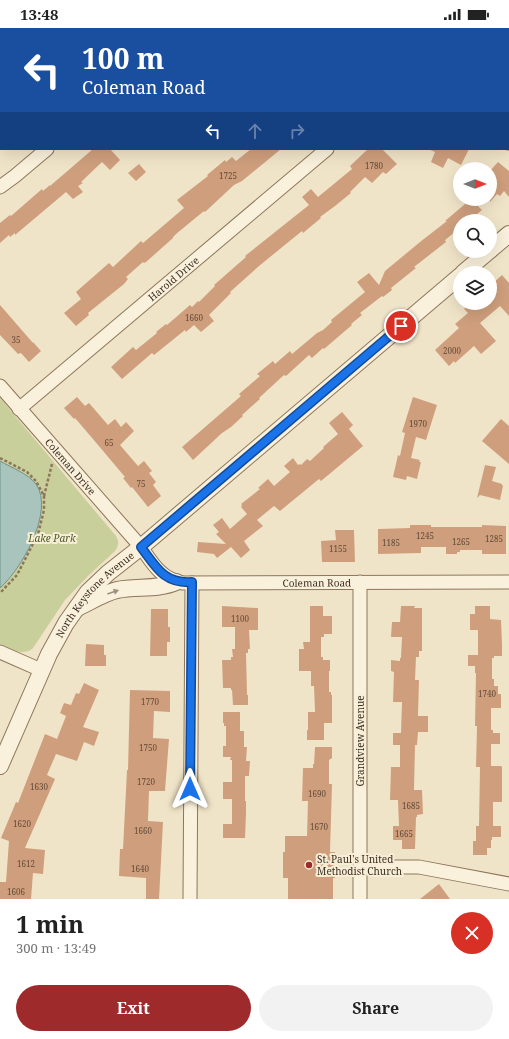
<!DOCTYPE html>
<html lang="en">
<head>
<meta charset="utf-8">
<style>
	body { margin:0; font-family:"Noto Serif",serif; background:#f2f2f2; color:#222; height:100vh; display:flex; flex-direction:column; font-size:15px; white-space:nowrap }
	* { box-sizing:border-box; margin:0 }
	p { font-size:13px; color:#767676 }
	.icon { flex:none; width:22px; height:22px; fill:none; stroke:currentColor; stroke-width:2; stroke-linecap:round; stroke-linejoin:round }
	.map { position:relative; height:871px; overflow:hidden }
	.drawer { display:flex; flex-direction:column; background:#fff; flex:1 }
	.drawer>* { flex:none }
	.banner { position:absolute; left:0px; top:0px; width:509px; height:122px; box-shadow:0 4px 16px #0002; background:#1a4fa0; color:#fff; overflow:hidden }
	.needle { width:26px; rotate:90deg }
	.fabs { position:absolute; left:453px; top:134px; display:grid; gap:8px }
	.fabs a { display:grid; place-items:center; width:44px; height:44px; border-radius:50%; background:#fff; box-shadow:0 4px 16px #0002; font-size:20px }
	.pin { position:absolute; display:grid; place-items:center; width:34px; height:34px; color:#fff; margin:-17px; border:2px solid #fff; border-radius:50%; box-shadow:0 1px 4px #0007 }
	.me { position:absolute; width:44px; margin:-22px; rotate:0deg; stroke-linejoin:round; filter:drop-shadow(0 0 3px #0008) }
	.turn { display:flex; align-items:center; gap:14px; height:84px; padding:0 16px; font-size:18px }
	.turn .icon { width:52px; height:52px; stroke-width:2.5 }
	.turn b { display:block; font-size:28px; line-height:34px }
	.lanes { display:flex; align-items:center; height:38px; padding:0 16px; background:#0003; justify-content:center; gap:20px; direction:ltr }
	.lanes .off { opacity:.35 }
	.round { display:grid; place-items:center; flex:none; width:42px; height:42px; border-radius:21px; background:#f2f2f2 }
	.head { display:flex; align-items:center; justify-content:space-between; height:68px; padding:0 16px }
	h1 { font-size:24px; font-weight:700; line-height:30px }
	.primary-button { display:flex; gap:8px; margin-top:auto; padding:8px 16px }
	.primary-button a { flex:1; height:46px; border-radius:24px; background:#9e2a2b; color:#fff; font-size:16px; font-weight:700; line-height:46px; text-align:center }
	.primary-button a+a { background:#f2f2f2; color:#222 }
	.status { display:flex; justify-content:space-between; align-items:center; height:28px; padding:0 20px; background:#fff; direction:ltr }
	.status svg { height:11px; fill:currentColor }
	.map>svg:first-child { display:block }
	.green { fill:#c9cf9b }
	.water { fill:#a9c4bc; stroke:#6f938a }
	.building { fill:#cf9f7d }
	.lines { fill:none; stroke-linecap:round; stroke-linejoin:round }
	.minor-casing { stroke:#8d765c; stroke-width:15 }
	.tertiary-casing { stroke:#8d765c; stroke-width:18 }
	.path { stroke:#8d765c; stroke-width:2.5; stroke-dasharray:3 2; stroke-linecap:butt }
	.minor { stroke:#faf1dc; stroke-width:13 }
	.tertiary { stroke:#faf1dc; stroke-width:16 }
	.oneway { fill:#9c907e }
	.route-casing { stroke:#114b97; stroke-width:10 }
	.route { stroke:#1a73e8; stroke-width:7 }
	.poi-dot { fill:#9e2a2b; stroke:#f7eed8; stroke-width:1.5 }
	.labels { text-anchor:middle; dominant-baseline:central; stroke-width:4; stroke-linejoin:round; paint-order:stroke }
	.number-label { font-size:8px; fill:#624a37 }
	.street-label { font-size:10px; fill:#3d2e20; stroke:#f7eed8 }
	.park-label { font-size:10px; font-style:italic; fill:#4d5a26; stroke:#f7eed8 }
	.poi-label { font-size:10px; fill:#3d2e20; stroke:#f7eed8; text-anchor:start }
</style>
</head>
<body>
<div class="status"><b>13:48</b><svg viewBox="0 0 49 12"><path d="M0 12V9h3v3zM5 12V6h3v6zM10 12V3h3v9zM15 12V0h3v12zM26 1h20v11H26zM47 4h2v5h-2z"/></svg></div>
<div class="map">
<svg width="509" height="871" viewBox="0 0 509 871">
	<rect width="100%" height="100%" fill="#f0e4c8"/>
	<path class="green" d="M0,370L116,508C119,514 119,517 115,523L88,548L65,572L33,620C23,629 11,621 0,616Z"/>
	<path class="water" d="M0,433C12,440 27,445 36,456C55,483 21,542 0,560Z"/>
	<g class="building">
		<path d="M93,121H110L120,132L110,142L102,134L81,154L83,155L78,158L83,164L73,171L66,164L15,207V205L10,209L9,207L0,215V195L10,187L11,188L42,161L43,163L50,157V158Z"/>
		<path d="M251,121H281L242,153L234,157L205,184L204,183L176,206L173,209V210L146,234L144,235L143,234L126,249L128,251L124,256L88,285L89,287L76,298L64,285L81,271L76,264L109,235L113,239L141,213L143,215L184,180L177,172L208,148L207,147L225,132L226,134L232,129L236,133Z"/>
		<path d="M368,121H382L397,136L386,146L383,144L372,155L365,149L350,164L351,165L335,178L320,189L321,190L303,205L302,203L259,238L230,264L231,265L209,287L214,293L201,304L194,297L186,304L185,302L154,327L152,325L122,351L111,339L133,319L136,322L157,305L156,304L166,296L167,297L190,277L192,279L198,273L199,274L215,258L214,257L246,229L245,228L309,177L302,169L311,161L318,169L352,141L350,138Z"/>
		<path d="M428,121H469L461,137L448,130L443,140L431,134L435,124Z"/>
		<path d="M498,134L509,143V169L504,163L500,168L497,166L490,174V143Z"/>
		<path d="M139,136L146,144L136,153L128,145Z"/>
		<path d="M471,171L482,182L476,187L477,188L471,193H460V200L445,212L446,214L414,239L416,240L391,260L392,262L383,269L382,268L360,285L362,287L351,296L352,297L324,321L323,320L312,330L309,327L286,348L284,347L259,370L260,371L242,387L243,388L231,399L222,405L193,432L182,419L241,368L239,366L260,348L257,346L273,333L275,336L290,323L292,326L317,305L323,302L332,294L331,292L365,264L357,254L369,245L379,257L385,243L420,214L447,193H445Z"/>
		<path d="M502,247L509,255V288L500,278L480,295L496,313L481,326L474,318L455,335L454,333L449,338L435,322L459,300L455,296L468,285L464,281L471,275H490V258Z"/>
		<path d="M0,277L33,315V314L41,323L29,334L21,325L18,326L0,307Z"/>
		<path d="M77,369L85,378L89,375L108,397L115,391L121,399L126,394L134,403L120,417L138,438L144,433L152,443L149,445L156,454L153,457L161,468L148,479L132,459L131,460L123,450L125,449L93,411L75,390L74,391L64,380Z"/>
		<path d="M413,369L437,377L426,412L416,409L411,430L420,432L419,434H421L417,451L407,448L406,452L393,449L398,427L400,428L405,405L402,404Z"/>
		<path d="M342,384L353,397L349,401L363,418L321,453L319,451L280,483L274,478L257,492L263,498L244,513L250,522L241,530L231,519L217,530L214,526L197,524L198,514L226,516L216,506L219,504L213,497L222,490L230,501L247,486L241,479L242,477L241,476L260,461L258,460L268,451L274,458L290,444L284,438L293,430L298,437L300,436L301,437L307,431L310,433L324,420L323,419L338,406L329,395Z"/>
		<path d="M501,391L509,398V436L482,413Z"/>
		<path d="M485,437L496,439L492,453L502,456V457L503,458L500,472L480,467L477,470Z"/>
		<path d="M410,497H431V499H482V497L506,498V526H482V522H460V524H457V526H446V519H421V525L378,526V501L410,500Z"/>
		<path d="M335,502H354L355,534H322L321,513L336,512Z"/>
		<path d="M222,578L258,580V602H249L250,621H248V625H246L247,667H248V677H233L232,662H231V660H223L222,632H231V629H233L232,621H235V599H222Z"/>
		<path d="M310,578H323V588H332V606H324V609H321V629H323V632H330V643H329V664H331V667H332V695H324V712H307V702H308V684H315L314,658H311V643H299V621H304L303,614H310Z"/>
		<path d="M401,578H415L414,580H422V623H419V629H416L415,652H419L418,688H428V704H418L417,717H415L414,762H422L423,786L417,787V789H416L415,821H402V812H393V798H399L398,772H390L391,739H400V717H393V705H401L402,674H393L394,644L391,643V632L400,633V630H401L402,609H391L392,594H400Z"/>
		<path d="M475,578H490V591L501,592L502,616V628H494V630H492V651H494V658H498V666H501V680H491V702H493V705H500V716H491V738H501L502,739V774H493V798H501V809H492V812H491V820H487V827H473V813H476V798H479L480,739H476L477,698H475L476,645H475V638H468V627H478V602H470V586H475Z"/>
		<path d="M151,581H168V599H170V614H167V628H150Z"/>
		<path d="M86,616L104,617V627H106V638H85Z"/>
		<path d="M84,655L99,662L83,699L99,704L94,718L84,714L77,733L56,726L47,747L55,751L25,820L45,822L43,846L33,845L31,871H0V854H6L9,813L1,810L16,774L18,775L45,706L57,711L66,688L60,685L64,675L71,677L76,665L79,666Z"/>
		<path d="M130,662L170,663V684L154,683L153,710L169,711L165,763H149L148,793L163,794L159,871H146V850L119,848L120,821H123L127,742H128Z"/>
		<path d="M223,684H240V703H244V719H247L246,733H250L249,748H245V773H246V786L245,810H223V796H232V771H223V754H232V732H230L231,729H223V718H226V698H224V695H223Z"/>
		<path d="M315,719H332V730L329,732V756H332L330,824H335V850H333V871H288V850H283V824H285V808H307L308,773H302L303,740H313V736H314Z"/>
		<path d="M439,856L450,871H420Z"/>
	</g>
	<g class="lines">
		<g class="minor-casing">
			<g id="minor">
				<path d="M333,0L334,1"/>
				<path d="M190,1L191,0"/>
				<path d="M508,115H509"/>
				<path d="M0,159L15,148L47,121"/>
				<path id="s1" d="M0,358L141,519C153,536 161,551 183,555L509,554"/>
				<path id="s2" d="M19,381L327,121"/>
				<path d="M360,554V871"/>
				<path d="M0,624L41,642"/>
				<path d="M361,839H419L509,856"/>
				<path d="M190,871L192,555"/>
			</g>
		</g>
		<g class="tertiary-casing">
			<g id="tertiary">
				<path d="M490,222L509,206"/>
				<path d="M463,245L489,223"/>
				<path d="M77,580C90,574 104,565 117,562C136,558 158,562 176,554"/>
				<path id="s3" d="M0,738L49,626L66,595L88,564L108,545L141,519L460,248"/>
			</g>
		</g>
		<g class="path">
			<path d="M0,430L27,444L36,453L44,468V482L38,506L17,547L0,565"/>
			<path d="M44,468L52,436"/>
		</g>
		<use href="#minor" class="minor"/>
		<use href="#tertiary" class="tertiary"/>
	</g>
	<defs><path id="oneway-solid" d="M-6-.8H1V-3.2L6.5 0L1 3.2V.8H-6Z"/></defs>
	<use class="oneway" href="#oneway-solid" transform="translate(113 564) rotate(-19)"/>
	<g class="lines">
		<g class="route-casing">
			<path id="route" d="M190,761L192,554C164,556 156,539 141,519L401,298"/>
		</g>
		<use href="#route" class="route"/>
	</g>
	<circle class="poi-dot" cx="309" cy="837" r="4"/>
	<g class="labels">
		<g class="number-label">
			<text x="374" y="137">1780</text>
			<text x="228" y="147">1725</text>
			<text x="194" y="289">1660</text>
			<text x="16" y="311">35</text>
			<text x="452" y="322">2000</text>
			<text x="418" y="395">1970</text>
			<text x="109" y="414">65</text>
			<text x="141" y="455">75</text>
			<text x="425" y="507">1245</text>
			<text x="494" y="510">1285</text>
			<text x="461" y="513">1265</text>
			<text x="391" y="514">1185</text>
			<text x="338" y="520">1155</text>
			<text x="240" y="590">1100</text>
			<text x="487" y="665">1740</text>
			<text x="150" y="673">1770</text>
			<text x="148" y="719">1750</text>
			<text x="146" y="753">1720</text>
			<text x="39" y="758">1630</text>
			<text x="317" y="765">1690</text>
			<text x="411" y="777">1685</text>
			<text x="22" y="795">1620</text>
			<text x="319" y="798">1670</text>
			<text x="143" y="802">1660</text>
			<text x="404" y="805">1665</text>
			<text x="26" y="835">1612</text>
			<text x="140" y="840">1640</text>
			<text x="16" y="863">1606</text>
		</g>
		<g class="street-label">
			<text stroke="none"><textPath href="#s2" startOffset="202">Harold Drive</textPath></text>
			<text stroke="none"><textPath href="#s1" startOffset="107">Coleman Drive</textPath></text>
			<text stroke="none"><textPath href="#s1" startOffset="405">Coleman Road</textPath></text>
			<text stroke="none"><textPath href="#s3" startOffset="198">North Keystone Avenue</textPath></text>
			<text transform="translate(360 713) rotate(-90)">Grandview Avenue</text>
		</g>
		<g class="park-label">
			<text x="52" y="510">Lake Park</text>
		</g>
		<g class="poi-label">
			<text x="317" y="831">St. Paul's United<tspan x="317" dy="12">Methodist Church</tspan></text>
		</g>
	</g>
</svg>
<div class="fabs">
<a><svg class="needle" viewBox="-14 -14 28 28"><path d="M0-13l5 13h-10z" fill="#e53935"/><path d="M0 13l5-13h-10z" fill="#767676"/></svg></a>
<a><svg class="icon" aria-label="search" viewBox="0 0 24 24"><circle cx="10" cy="10" r="6"/><path d="M15 15l6 6"/></svg></a>
<a><svg class="icon" aria-label="layers" viewBox="0 0 24 24"><path d="M12 4l9 5-9 5-9-5zM3 14l9 5 9-5"/></svg></a>
</div>
<div class="pin" style="left:401px;top:298px;background:#d93025"><svg class="icon" aria-label="arrive" viewBox="0 0 24 24"><path d="M6 21V4h12l-3 4 3 4H6"/></svg></div>
<svg class="me" style="left:190px;top:761px" viewBox="-20 -20 40 40"><path d="M0-17L14 15 0 8-14 15z" fill="#1a73e8" stroke="#fff" stroke-width="4"/></svg>
<div class="banner">
<div class="turn"><svg class="icon" aria-label="left" viewBox="0 0 24 24"><path d="M17 20v-9H6M10 6l-5 5 5 5"/></svg><div><b>100 m</b>Coleman Road</div></div>
<div class="lanes"><svg class="icon" aria-label="left" viewBox="0 0 24 24"><path d="M17 20v-9H6M10 6l-5 5 5 5"/></svg><svg class="icon off" aria-label="ahead" viewBox="0 0 24 24"><path d="M12 20V5M6 11l6-6 6 6"/></svg><svg class="icon off" aria-label="right" viewBox="0 0 24 24"><path d="M7 20v-9h11M14 6l5 5-5 5"/></svg></div>
</div>
</div>
<section class="drawer">
<div class="head"><div><h1>1 min</h1><p>300 m · 13:49</p></div><a class="round" style="background:#d93025;color:#fff"><svg class="icon" aria-label="close" viewBox="0 0 24 24"><path d="M6 6l12 12M18 6L6 18"/></svg></a></div>
<div class="primary-button"><a>Exit</a><a>Share</a></div>
</section>
</body>
</html>
